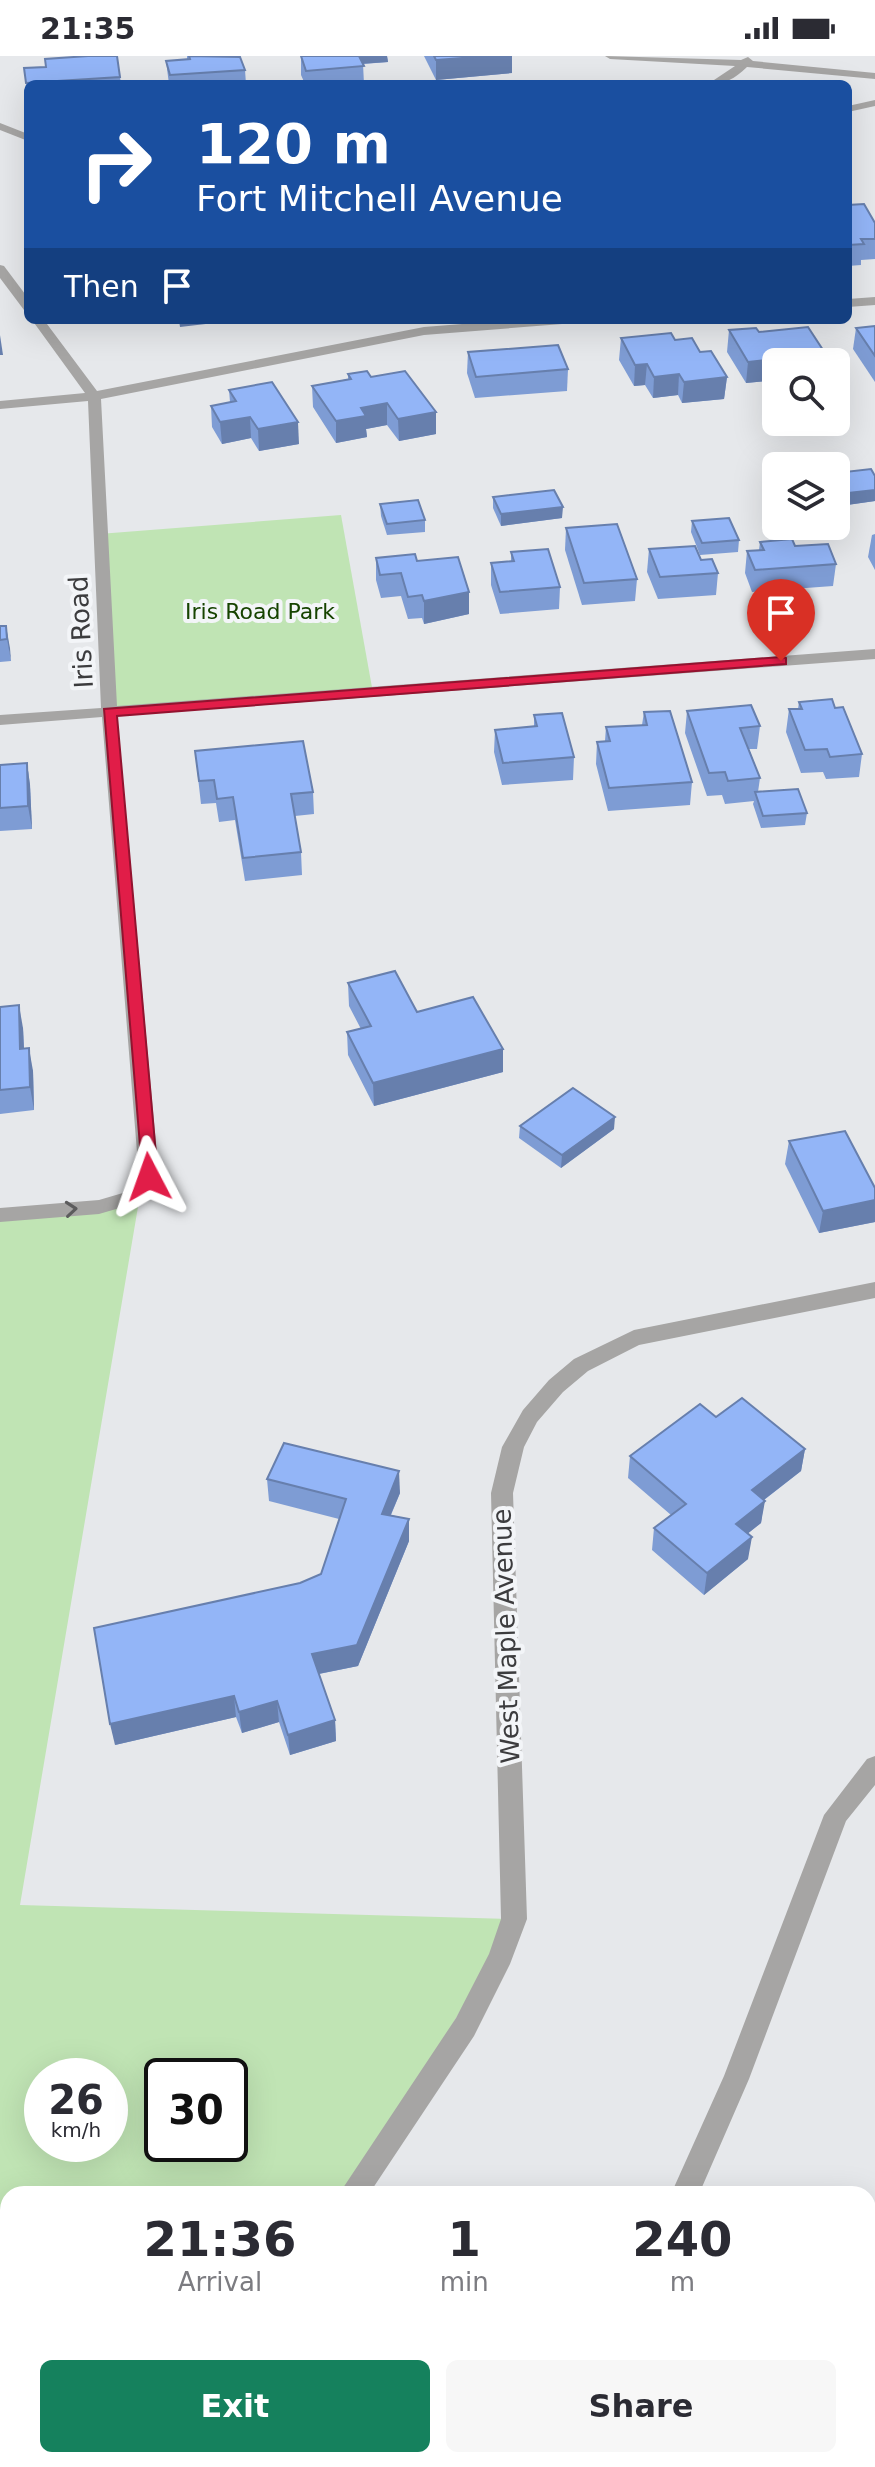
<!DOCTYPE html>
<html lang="en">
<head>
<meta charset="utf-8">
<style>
	body { margin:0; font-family:"DejaVu Sans",sans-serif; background:#f7f7f7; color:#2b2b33; height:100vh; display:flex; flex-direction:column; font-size:30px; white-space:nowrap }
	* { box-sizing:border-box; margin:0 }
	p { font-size:26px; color:#7c7c81 }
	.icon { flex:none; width:44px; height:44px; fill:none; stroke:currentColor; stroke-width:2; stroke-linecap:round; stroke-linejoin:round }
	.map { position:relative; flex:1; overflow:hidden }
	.details { position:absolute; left:0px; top:2130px; width:876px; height:282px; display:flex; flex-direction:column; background:#fff; border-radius:24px 24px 0 0; box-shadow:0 8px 32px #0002 }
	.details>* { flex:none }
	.top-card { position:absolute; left:24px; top:24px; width:828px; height:244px; border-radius:12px; box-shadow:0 8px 32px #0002; background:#1a4fa0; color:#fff; overflow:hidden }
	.tools { position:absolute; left:762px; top:292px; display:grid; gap:16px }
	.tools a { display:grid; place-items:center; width:88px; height:88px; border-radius:12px; background:#fff; box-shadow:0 8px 32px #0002; font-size:40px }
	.speed { position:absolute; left:24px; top:2002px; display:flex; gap:16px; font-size:40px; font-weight:700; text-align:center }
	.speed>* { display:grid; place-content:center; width:104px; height:104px; border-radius:50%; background:#fff; box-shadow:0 8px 32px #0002; line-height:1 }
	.speed small { font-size:20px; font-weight:400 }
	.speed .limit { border:4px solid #111; border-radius:12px; background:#fff; color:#111 }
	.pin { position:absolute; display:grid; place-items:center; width:68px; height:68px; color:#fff; margin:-82px -34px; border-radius:50% 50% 50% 0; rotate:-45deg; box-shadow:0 0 8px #0007 }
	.pin .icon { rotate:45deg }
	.me { position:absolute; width:88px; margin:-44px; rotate:356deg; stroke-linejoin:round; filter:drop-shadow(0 0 6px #0008) }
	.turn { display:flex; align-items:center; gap:28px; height:168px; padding:0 40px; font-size:36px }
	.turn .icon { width:104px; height:104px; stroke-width:2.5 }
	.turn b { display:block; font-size:56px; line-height:68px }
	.then { display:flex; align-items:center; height:76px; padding:0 40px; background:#0003; gap:16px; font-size:30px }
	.eta { display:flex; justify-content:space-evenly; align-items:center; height:136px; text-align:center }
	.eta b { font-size:48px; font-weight:800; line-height:56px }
	.primary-button { display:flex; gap:16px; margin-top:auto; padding:16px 40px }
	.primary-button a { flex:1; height:92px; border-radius:12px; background:#15815d; color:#fff; font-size:32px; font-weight:800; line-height:92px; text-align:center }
	.primary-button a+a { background:#f7f7f7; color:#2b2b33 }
	.status { display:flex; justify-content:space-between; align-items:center; height:56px; padding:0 40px; background:#fff; direction:ltr }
	.status svg { height:22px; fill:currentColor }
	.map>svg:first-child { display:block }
	.green { fill:#c0e4b4; fill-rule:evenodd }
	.forest { fill:#99c988 }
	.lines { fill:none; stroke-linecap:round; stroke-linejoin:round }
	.service { fill:#a6a5a4; fill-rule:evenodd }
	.minor { fill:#a6a5a4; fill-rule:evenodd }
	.wall { fill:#7e9cd4 }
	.shaded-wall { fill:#677fad }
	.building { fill:#93b5f7; stroke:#677fad; stroke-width:2 }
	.oneway { stroke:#5c5c5d }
	.route { fill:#e11d48; stroke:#92132f; stroke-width:2 }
	.labels { text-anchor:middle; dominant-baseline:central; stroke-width:8; stroke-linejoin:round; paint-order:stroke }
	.far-park-label { font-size:22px; fill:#164300; stroke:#f3f5f8 }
	.street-label { font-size:26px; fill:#3c3c3e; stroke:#f3f5f8 }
</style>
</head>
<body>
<div class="status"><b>21:35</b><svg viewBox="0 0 49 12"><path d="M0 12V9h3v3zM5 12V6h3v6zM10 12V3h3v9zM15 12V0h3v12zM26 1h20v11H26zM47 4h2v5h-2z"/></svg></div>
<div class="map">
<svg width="875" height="2411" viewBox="0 0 875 2411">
	<rect width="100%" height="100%" fill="#e6e8eb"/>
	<g class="green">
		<path d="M341,459L373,637L109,656L99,478Z"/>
		<path d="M140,1139L20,1849L514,1863L353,2138H8V2271L0,2270V1159ZM42,2020H110V2088H42ZM162,2020H230V2088H162Z"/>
	</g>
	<path class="forest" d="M0,2270L8,2271V2404H177L172,2411H0Z"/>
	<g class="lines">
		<g class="service">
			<path d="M875,44V50L848,56V50Z"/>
			<path d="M875,1700V1729L846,1765L749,2023L699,2138H671L724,2020L824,1759L867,1703Z"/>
			<path d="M651,2404H681L683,2411H653Z"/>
		</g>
		<g class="minor">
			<path d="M605,0L741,4L748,1L753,5L875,17V23L747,11C734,23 726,28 708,28L735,10L610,3Z"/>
			<path d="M0,67L28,78V85L0,74Z"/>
			<path d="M0,209L4,210L28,242V255L24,254L0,222Z"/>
			<path d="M875,241V249L848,251V243Z"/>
			<path d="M32,264H44L97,335L424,271L514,264H568L562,268L424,279L101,343L117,650L875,593V603L117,660L159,1121L147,1144L99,1158L0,1166V1152L99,1144L133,1134L139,1121L102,661L0,669V659L101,652L88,345L0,353V345L85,337Z"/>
			<path d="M875,1226V1242L639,1289L588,1315L563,1336L537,1366L524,1391L513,1437L527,1863L510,1908L474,1980L369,2138H339L456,1962L489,1898L501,1863L491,1437L502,1391L523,1354L549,1324L574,1303L634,1274Z"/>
			<path d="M160,2404H192L189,2411H157Z"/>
		</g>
	</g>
	<g class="wall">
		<path d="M117,0L121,28H28V45L24,12L46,11Z"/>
		<path d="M187,0H235L245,14L246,28H169L166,5L187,3Z"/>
		<path d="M301,0H387L388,6L363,8L364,28H305L301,19Z"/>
		<path d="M424,0H512V17L436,24Z"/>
		<path d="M848,149L875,167V203L861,204V209L848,210Z"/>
		<path d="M875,270V326L853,293L856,272Z"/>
		<path d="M729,274L759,276L823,294L822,306H776V324L746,327L727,296Z"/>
		<path d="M621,282L675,284L700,296L727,321L724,343L682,347L678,339L653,342L645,329L634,330L619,304Z"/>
		<path d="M468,296L568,313L567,335L475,342L467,317Z"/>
		<path d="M348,318L371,321L436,356V378L399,385L387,369L366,373L367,381L336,387L313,351L312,330L348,323Z"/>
		<path d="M229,334L299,388L259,395L251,382L222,388L212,371L211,350L230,346Z"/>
		<path d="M836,417L875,420V445L847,449L836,431Z"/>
		<path d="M493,441L562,462L501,470L493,452Z"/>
		<path d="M380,448L425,464V476L387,479L381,460Z"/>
		<path d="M692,465L739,484L738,496L700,499L691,476Z"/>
		<path d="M566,472L637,523L635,545L582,549L565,494Z"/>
		<path d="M875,478V514L868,501L872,479Z"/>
		<path d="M760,486L795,490L836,508L833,530L752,536L745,517L747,495L759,494Z"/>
		<path d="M649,493L701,504L718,517L716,539L658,543L647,516Z"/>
		<path d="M511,496L560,531L559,553L500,558L491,529V507L511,505Z"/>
		<path d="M376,502L417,505L469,536V558L424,568L422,562L408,563L401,540L381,542L376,524Z"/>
		<path d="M0,570H6L11,605L0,606Z"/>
		<path d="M799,646L835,652L862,698L859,721L826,723L823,716L801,717L786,676L789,653H798Z"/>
		<path d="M687,655L760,670L757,693H749L760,722L758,736L807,757L805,769L761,772L753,748L754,745L725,748L722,739L707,740L685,677Z"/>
		<path d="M644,656L692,726L690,749L608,755L596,708L597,686L605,685L606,671L642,669Z"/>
		<path d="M534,659L574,701L573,724L502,729L494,696L495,674L534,671Z"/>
		<path d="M195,695L313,736L314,758L295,760L301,796L302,819L245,825L235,764L219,766L216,747L201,748Z"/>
		<path d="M27,707L30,729L32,773L0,775V709Z"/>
		<path d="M348,927L503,993V1016L374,1050L348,999L347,976L361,973L349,950Z"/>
		<path d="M0,951L23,972L24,993L33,1015L34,1054L0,1058Z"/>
		<path d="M520,1070L614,1073L561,1112L519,1082Z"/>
		<path d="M789,1085L875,1132V1166L819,1177L785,1108Z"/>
		<path d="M716,1361L805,1393L801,1415L764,1444L761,1467L747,1478L748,1503L704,1539L652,1494L654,1472L671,1459L628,1422L630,1400Z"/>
		<path d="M267,1423L400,1437L391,1459L409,1463V1485L358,1610L319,1618L335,1664L336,1685L290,1699L279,1666L242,1677L236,1661L115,1689L300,1527L321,1518L339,1463L269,1445Z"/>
	</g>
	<g class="shaded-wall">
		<path d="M359,0H387L388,6L359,8Z"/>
		<path d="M488,0H512V17L436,24V4Z"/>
		<path d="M179,264H240L180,271Z"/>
		<path d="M0,279L3,299H0Z"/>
		<path d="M823,294L822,306H776V324L746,327L748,306L802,296Z"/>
		<path d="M647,308L645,329L634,330L635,309Z"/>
		<path d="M679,318L678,339L653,342L654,321Z"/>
		<path d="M727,321L724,343L682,347L684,326Z"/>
		<path d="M387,347V369L366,373L367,381L336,387V365L361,352Z"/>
		<path d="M436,356V378L399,385L398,363Z"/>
		<path d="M250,361L251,382L222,388L220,366Z"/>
		<path d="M298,366L299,388L259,395L258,373Z"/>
		<path d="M875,434V445L847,449L848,437Z"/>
		<path d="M563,451L562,462L501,470V458Z"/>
		<path d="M469,536V558L424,568V545Z"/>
		<path d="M6,570L10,592L11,605L7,583Z"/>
		<path d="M27,707L30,729L32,773L28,750Z"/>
		<path d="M19,949L23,972L25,1016L20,993Z"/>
		<path d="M29,992L33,1015L34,1054L30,1031Z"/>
		<path d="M503,993V1016L374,1050L373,1027Z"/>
		<path d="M615,1061L614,1073L561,1112L562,1099Z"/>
		<path d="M875,1144V1166L819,1177L823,1155Z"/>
		<path d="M805,1393L801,1415L748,1456L752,1434Z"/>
		<path d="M399,1415L400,1437L382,1479V1458Z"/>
		<path d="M765,1445L761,1467L732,1490L736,1468Z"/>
		<path d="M409,1463V1485L358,1610L313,1619L312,1598Z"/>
		<path d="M752,1481L748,1503L704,1539L707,1517Z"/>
		<path d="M234,1640L236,1661L115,1689L110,1668Z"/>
		<path d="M277,1645L279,1666L242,1677L239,1656Z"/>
		<path d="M335,1664L336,1685L290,1699L288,1679Z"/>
	</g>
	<g class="building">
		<path d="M88,0H117L120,21L26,27L24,12L46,11L45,3Z"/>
		<path d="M189,0L240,1L245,14L170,19L166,5L190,3Z"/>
		<path d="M301,0H359L364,10L306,15Z"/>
		<path d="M434,0H488L436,4Z"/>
		<path d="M864,148L875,167V183H861L864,188L848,189V149Z"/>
		<path d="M875,270V300L856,272Z"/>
		<path d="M808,271L823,294L802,296L805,300L748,306L729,274L756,272L759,276Z"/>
		<path d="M671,277L675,284L692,282L700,296L711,295L727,321L684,326L679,318L654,321L647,308L635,309L621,282Z"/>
		<path d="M558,289L568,313L476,321L468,296Z"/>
		<path d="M367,315L371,321L405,315L436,356L398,363L387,347L361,352L366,360L336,365L312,330L351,323L348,318Z"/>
		<path d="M272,326L298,366L258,373L250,361L220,366L211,350L236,345L229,334Z"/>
		<path d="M871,413L875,420V434L848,437L836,417Z"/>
		<path d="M554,434L563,451L501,458L493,441Z"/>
		<path d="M418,444L425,464L387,468L380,448Z"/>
		<path d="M729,462L739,484L702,487L692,465Z"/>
		<path d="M617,468L637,523L584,527L566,472Z"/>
		<path d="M792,483L795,490L828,488L836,508L755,514L747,495L764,494L760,486Z"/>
		<path d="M695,490L701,504L712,503L718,517L660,521L649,493Z"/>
		<path d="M548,493L560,531L500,536L491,507L514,505L511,496Z"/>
		<path d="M415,498L417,505L458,501L469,536L424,545L422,539L408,541L401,517L380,519L376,502Z"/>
		<path d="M0,570H6L7,583L0,584Z"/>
		<path d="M832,643L835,652L843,651L862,698L830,701L827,693L805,694L789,653H802L799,646Z"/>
		<path d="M751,649L760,670L740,672L760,722L728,725L725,716L709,717L687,655Z"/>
		<path d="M670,655L692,726L609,732L597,686L610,685L606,671L647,669L644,656Z"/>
		<path d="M562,657L574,701L503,707L495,674L537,670L534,659Z"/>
		<path d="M303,685L313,736L291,738L301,796L243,802L233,741L217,743L214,724L199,725L195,695Z"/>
		<path d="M27,707L28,750L0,752V709Z"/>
		<path d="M798,733L807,757L763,760L755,736Z"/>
		<path d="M395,915L417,956L473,941L503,993L373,1027L347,976L371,970L348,927Z"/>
		<path d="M19,949L20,993L29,992L30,1031L0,1034V951Z"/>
		<path d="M573,1032L615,1061L562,1099L520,1070Z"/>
		<path d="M845,1075L875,1132V1144L823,1155L789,1085Z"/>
		<path d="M742,1342L805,1393L752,1434L765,1445L736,1468L752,1481L707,1517L654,1472L686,1448L630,1400L700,1348L716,1361Z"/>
		<path d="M284,1387L399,1415L382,1458L409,1463L357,1589L312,1598L335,1664L288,1679L277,1645L239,1656L234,1640L110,1668L94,1572L300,1527L321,1518L346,1443L267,1423Z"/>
	</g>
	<defs><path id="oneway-chevron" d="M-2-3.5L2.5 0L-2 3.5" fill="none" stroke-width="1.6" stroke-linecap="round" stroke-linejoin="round" transform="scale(2)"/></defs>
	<use class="oneway" href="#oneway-chevron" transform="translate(71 1153) rotate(-5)"/>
	<path class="route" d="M781,601L786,602V608L117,660L158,1121L149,1128L143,1126L104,653Z"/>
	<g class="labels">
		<g class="far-park-label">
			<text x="260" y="555">Iris Road Park</text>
		</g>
		<g class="street-label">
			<text transform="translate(81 576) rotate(-93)">Iris Road</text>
			<text transform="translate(506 1580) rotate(-92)">West Maple Avenue</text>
		</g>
	</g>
</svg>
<div class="tools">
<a><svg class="icon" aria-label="search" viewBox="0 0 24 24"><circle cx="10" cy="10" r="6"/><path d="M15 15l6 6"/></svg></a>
<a><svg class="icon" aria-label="layers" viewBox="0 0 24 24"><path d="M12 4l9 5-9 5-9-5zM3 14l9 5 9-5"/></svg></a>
</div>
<div class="speed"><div>26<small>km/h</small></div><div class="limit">30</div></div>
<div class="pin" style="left:781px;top:605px;background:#d93025"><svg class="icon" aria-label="arrive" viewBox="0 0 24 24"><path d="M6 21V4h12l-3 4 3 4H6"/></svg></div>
<svg class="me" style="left:149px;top:1121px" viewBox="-20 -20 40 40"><path d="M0-17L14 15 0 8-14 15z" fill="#e11d48" stroke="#fff" stroke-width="4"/></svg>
<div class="top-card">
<div class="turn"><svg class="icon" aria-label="right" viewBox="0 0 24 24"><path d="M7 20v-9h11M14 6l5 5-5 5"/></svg><div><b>120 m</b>Fort Mitchell Avenue</div></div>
<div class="then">Then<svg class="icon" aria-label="arrive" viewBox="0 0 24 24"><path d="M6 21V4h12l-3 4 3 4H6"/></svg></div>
</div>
<section class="details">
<div class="eta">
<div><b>21:36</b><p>Arrival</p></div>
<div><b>1</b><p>min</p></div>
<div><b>240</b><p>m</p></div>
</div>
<div class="primary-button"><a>Exit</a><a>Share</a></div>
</section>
</div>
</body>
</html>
